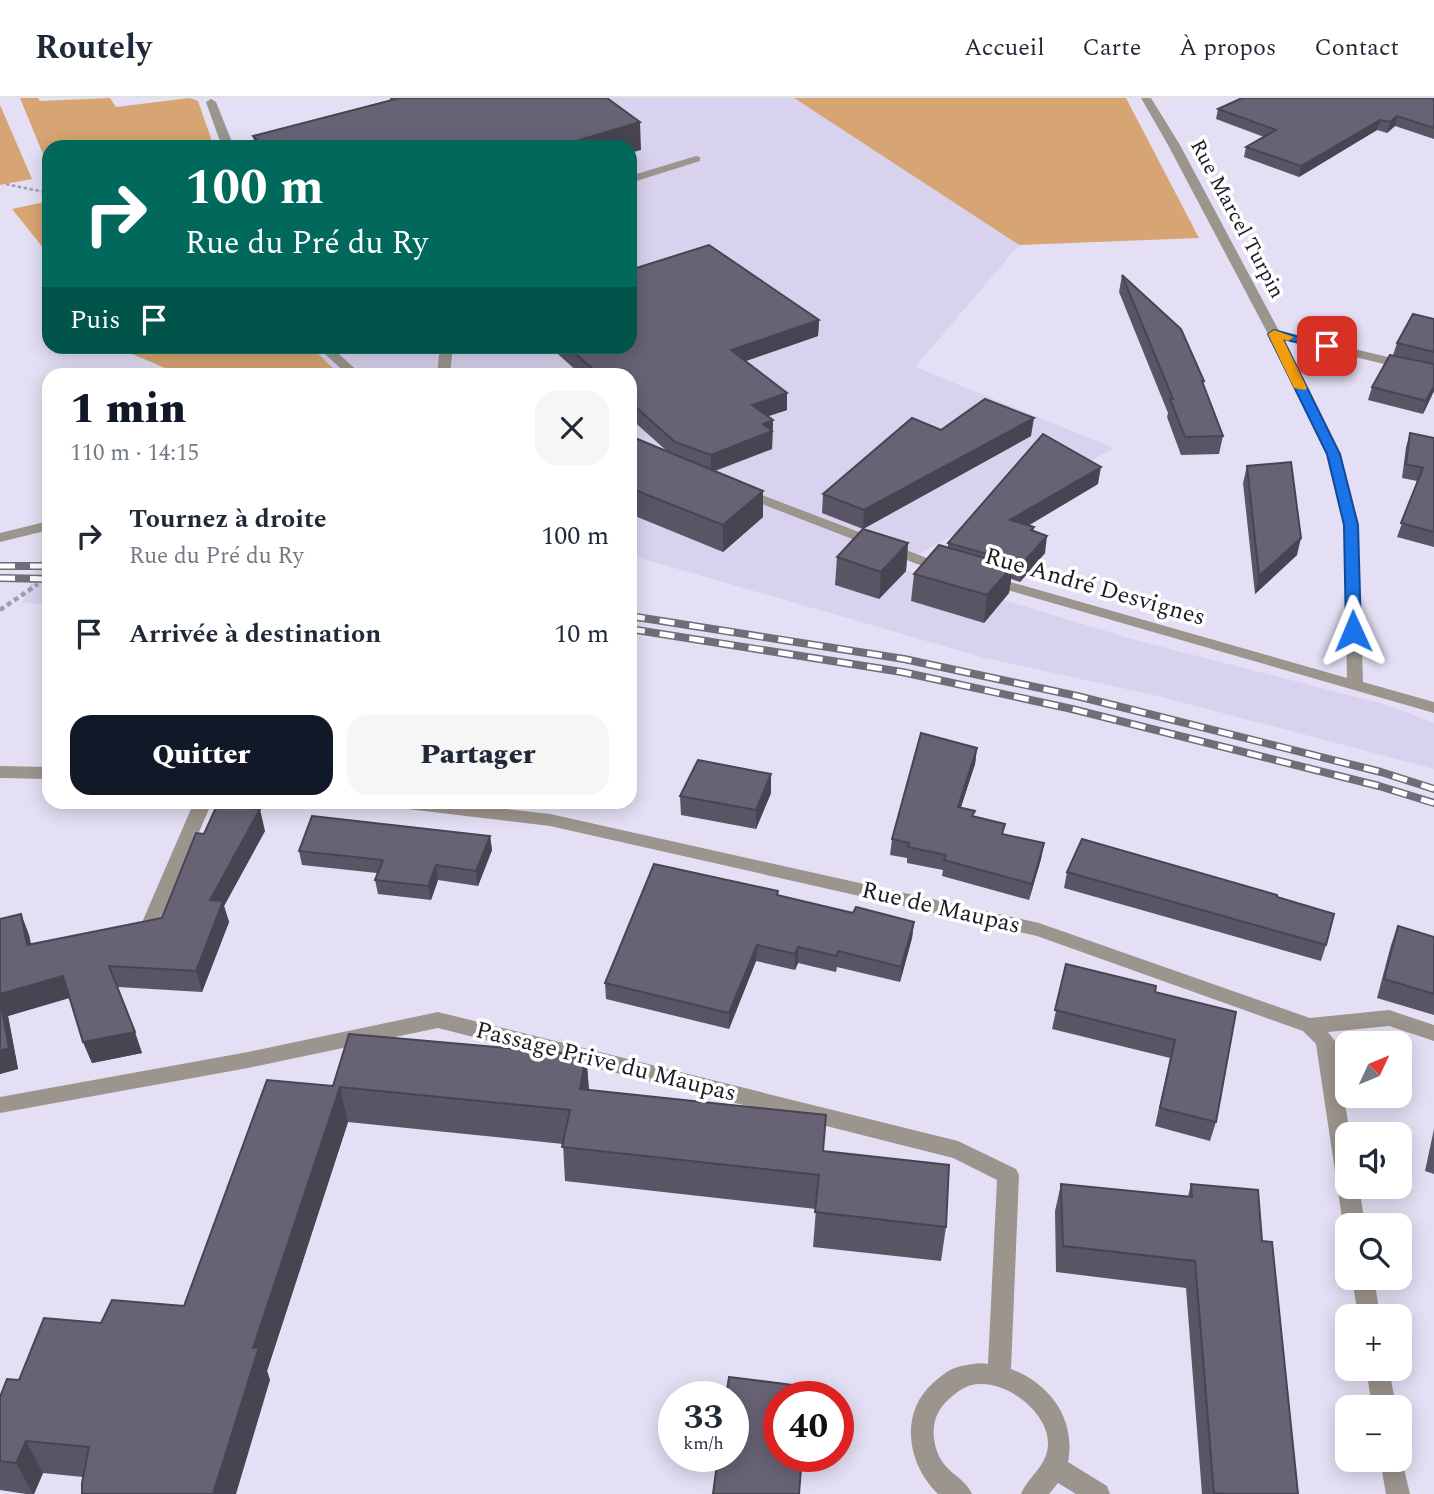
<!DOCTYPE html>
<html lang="fr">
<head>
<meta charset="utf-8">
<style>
	body { margin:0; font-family:Spectral,serif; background:#f6f6f7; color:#1f2937; height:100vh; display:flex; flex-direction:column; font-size:26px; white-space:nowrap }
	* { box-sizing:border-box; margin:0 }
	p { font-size:23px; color:#747a83 }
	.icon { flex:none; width:38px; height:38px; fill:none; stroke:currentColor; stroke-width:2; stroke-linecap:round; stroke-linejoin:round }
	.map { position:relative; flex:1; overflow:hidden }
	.side { position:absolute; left:42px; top:270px; width:595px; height:441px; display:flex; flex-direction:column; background:#fff; border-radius:21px; box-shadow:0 4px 18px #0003 }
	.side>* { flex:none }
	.hud { position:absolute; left:42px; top:42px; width:595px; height:214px; border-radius:21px; box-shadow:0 4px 18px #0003; background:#00695c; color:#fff; overflow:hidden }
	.needle { width:46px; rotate:46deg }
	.buttons { position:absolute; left:1335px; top:933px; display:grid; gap:14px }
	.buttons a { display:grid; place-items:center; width:77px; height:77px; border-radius:14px; background:#fff; box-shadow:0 4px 18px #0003; font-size:35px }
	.speed { position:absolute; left:658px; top:1283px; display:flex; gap:14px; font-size:35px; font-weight:700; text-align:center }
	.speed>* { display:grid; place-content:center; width:91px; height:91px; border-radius:50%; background:#fff; box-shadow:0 4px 18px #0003; line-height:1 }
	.speed small { font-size:18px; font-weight:400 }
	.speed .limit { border:10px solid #d22; background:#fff; color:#111 }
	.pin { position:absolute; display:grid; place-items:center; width:60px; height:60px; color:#fff; margin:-30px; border-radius:14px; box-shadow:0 4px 10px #0006 }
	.me { position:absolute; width:77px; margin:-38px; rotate:359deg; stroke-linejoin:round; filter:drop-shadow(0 0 5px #0008) }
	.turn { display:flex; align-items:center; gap:24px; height:147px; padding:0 28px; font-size:32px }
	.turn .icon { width:91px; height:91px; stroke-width:2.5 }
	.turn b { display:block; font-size:49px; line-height:60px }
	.then { display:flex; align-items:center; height:66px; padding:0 28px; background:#0003; gap:14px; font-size:26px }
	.round { display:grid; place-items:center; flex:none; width:74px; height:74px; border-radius:21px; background:#f6f6f7 }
	.summary { display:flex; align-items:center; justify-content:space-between; height:119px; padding:0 28px }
	h1 { font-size:42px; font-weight:800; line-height:52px; color:#111827 }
	.cta { display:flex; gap:14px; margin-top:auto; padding:14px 28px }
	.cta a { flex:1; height:80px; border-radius:21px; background:#111827; color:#fff; font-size:28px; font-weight:800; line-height:80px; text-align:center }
	.cta a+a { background:#f6f6f7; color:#1f2937 }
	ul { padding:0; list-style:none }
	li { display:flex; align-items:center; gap:21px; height:98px; padding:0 28px }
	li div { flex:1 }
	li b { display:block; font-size:26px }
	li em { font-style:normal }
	header { display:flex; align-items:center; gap:42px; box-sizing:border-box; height:98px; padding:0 35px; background:#fff; border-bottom:2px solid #e0e1e3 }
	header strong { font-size:33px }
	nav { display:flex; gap:38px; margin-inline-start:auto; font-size:24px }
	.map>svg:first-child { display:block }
	.built { fill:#d9d2ee }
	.green { fill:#d7a573 }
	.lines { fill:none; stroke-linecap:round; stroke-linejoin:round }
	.path-far1 { stroke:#a09cac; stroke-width:2.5; stroke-dasharray:3.5 2.5; stroke-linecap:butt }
	.path { stroke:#a09cac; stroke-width:4.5; stroke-dasharray:5 3.5; stroke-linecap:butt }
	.minor { fill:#9c958e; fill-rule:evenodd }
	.rail-casing { stroke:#706d79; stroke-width:8 }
	.rail { stroke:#fff; stroke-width:5; stroke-dasharray:15; stroke-linecap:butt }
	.wall { fill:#595565 }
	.shaded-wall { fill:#484552 }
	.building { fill:#676375; stroke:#484552; stroke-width:2 }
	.route { fill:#1a73e8; stroke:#114b97; stroke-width:2 }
	.slow { fill:#f59e0b }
	.labels { text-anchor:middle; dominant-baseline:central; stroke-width:7; stroke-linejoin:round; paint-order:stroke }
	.far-street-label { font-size:21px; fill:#1e1c23; stroke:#fff }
	.street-label { font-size:24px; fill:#1e1c23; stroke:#fff }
</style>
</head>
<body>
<header>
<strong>Routely</strong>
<nav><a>Accueil</a><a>Carte</a><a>À propos</a><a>Contact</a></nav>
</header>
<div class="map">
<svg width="1434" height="1396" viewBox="0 0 1434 1396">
	<rect width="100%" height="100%" fill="#e4dff4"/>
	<g class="built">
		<path d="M511,0H794L1019,147L915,269L1114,350L895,469L1135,542L1387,607L1434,625V671L1158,598L985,560L630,457V276H339L311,249L630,248V49Z"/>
		<path d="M42,460H49V506L22,505Z"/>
	</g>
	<g class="green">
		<path d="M20,0H38L40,3L110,0L116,9L190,0L198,3L214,49H49V71Z"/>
		<path d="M794,0H1126L1199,140L1019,147Z"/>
		<path d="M0,7L32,81L0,87Z"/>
		<path d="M49,103V157L12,111Z"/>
		<path d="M121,249H311L339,276H179L125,253Z"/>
	</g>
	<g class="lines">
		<path class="path-far1" d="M6,86L49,95"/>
		<path class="path" d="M0,512L38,486"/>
		<g class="minor">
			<path d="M1141,0H1151L1180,47L1279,233L1434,270V278L1284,242L1340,356L1358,427L1363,584L1434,604V615L983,485L980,482L988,477L993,479L1347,580L1344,427L1326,356L1268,236L1168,47Z"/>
			<path d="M211,1L216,4L234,49H222L206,4Z"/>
			<path d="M696,58L700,59V63L630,85V78Z"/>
			<path d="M316,248H330L361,276H347Z"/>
			<path d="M440,248H453L450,276H437Z"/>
			<path d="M741,389L927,460L953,467L956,470L948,475L917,466L736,396L734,393Z"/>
			<path d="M49,423V432L0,444V435Z"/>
			<path d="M0,668L49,669V681L0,680Z"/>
			<path d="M194,704H212L161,822L159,827H145L143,822Z"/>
			<path d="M390,704H446L550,716L1039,825L1310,920L1389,912L1434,927V943L1389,928L1328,934L1335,943L1350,1036H1348V1088H1359L1365,1127H1348V1134L1343,1127L1316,946L1303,933L1037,838L550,728L399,710Z"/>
			<path d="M438,914L958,1043L1016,1071L1019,1077L1011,1271C1051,1286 1076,1322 1068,1364L1107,1388L1110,1396H1076L1058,1385L1049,1396H1021C1029,1377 1048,1368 1048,1345C1048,1315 1009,1285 981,1286C966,1286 958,1293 948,1302C937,1312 932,1325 934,1341C939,1376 963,1375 972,1396H938C907,1366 899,1315 933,1285C942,1277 949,1271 961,1268C970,1267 979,1264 988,1266L997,1082L953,1060L438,930L248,970L0,1015V999L248,954Z"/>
			<path d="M1352,1180H1374L1380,1218H1358Z"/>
			<path d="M1366,1270H1389L1396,1309H1372Z"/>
			<path d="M1400,1354L1410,1396H1386L1380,1362H1400Z"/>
		</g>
		<g class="rail-casing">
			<g id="rail">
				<path d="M0,468H49"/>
				<path d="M0,480L49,481"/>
				<path d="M630,518L904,561L1077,598L1381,674L1434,691"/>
				<path d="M630,531L902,574L1072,611L1379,688L1434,705"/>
			</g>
		</g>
		<use href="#rail" class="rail"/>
	</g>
	<g class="wall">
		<path d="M390,0H607L641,52L630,49H255L253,38L390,2Z"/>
		<path d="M1242,0H1434V41L1395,28L1387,35L1377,32L1299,79L1244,59L1246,49L1264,39L1216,21L1218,11Z"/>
		<path d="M1122,177L1204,283L1203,286L1223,338L1219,356L1181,357L1167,319L1168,315L1119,194Z"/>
		<path d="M1434,221V293L1423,316L1368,302L1372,289L1393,257L1397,245Z"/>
		<path d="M819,222L818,238L746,263L787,312L768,318L773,322L772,351L715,373L763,393V419L723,454L630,416V338L668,354L630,320V276H580L549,248H630Z"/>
		<path d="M941,332L1031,338L863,431L822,415L823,396Z"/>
		<path d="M1410,335L1434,340V449L1397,439L1417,383L1402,380L1406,349Z"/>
		<path d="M1247,368L1297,457L1255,496L1243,385Z"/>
		<path d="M1098,386L1028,428L1034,429L1033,433L1045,455L1020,484L1011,481L1009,495L984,525L911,503L914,476L948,449V445Z"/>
		<path d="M908,445L906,473L879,501L835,487L837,459Z"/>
		<path d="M977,650L975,666L961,709L974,719L1004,736L1044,745L1041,761L1029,802L942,778L943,772L907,765V760L890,757L892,741Z"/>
		<path d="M771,695L756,731L681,717L680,698Z"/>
		<path d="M265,733L224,808L229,824L202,894L118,889L142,955L92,965L83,944L70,900L8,918L18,971L0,976L21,816L29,837L31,846L162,820L204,736Z"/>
		<path d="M490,738L492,752L478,788L438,782L431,802L378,796L375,782L377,775L302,767L299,753Z"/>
		<path d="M1067,774L1326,847L1321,863L1064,790Z"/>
		<path d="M778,797L853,815L914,824L912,840L900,884L837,869L836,874L798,865L795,872L756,863L729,931L606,901L605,885Z"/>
		<path d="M1398,828L1434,839V917L1377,900L1391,847Z"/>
		<path d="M1066,866L1155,894L1216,1024L1210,1043L1155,1028L1170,960L1052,931Z"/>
		<path d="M586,957L589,992L823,1053L946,1129L941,1163L813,1149L816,1111L565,1083L563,1046L348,1024L267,1273L270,1282L83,1379L43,1375L34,1396H26L0,1392V1299L19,1282L101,1225L184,1208L333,988Z"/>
		<path d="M1434,1031V1076L1425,1073Z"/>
		<path d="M1061,1086L1188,1098L1191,1086L1262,1143L1298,1396H1202L1186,1190L1056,1174L1055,1113Z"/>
	</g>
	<g class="shaded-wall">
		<path d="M1397,18L1395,28L1387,35L1390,24Z"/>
		<path d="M1380,22L1377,32L1299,79L1301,68Z"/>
		<path d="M640,24L641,52L630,55V49H556Z"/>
		<path d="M819,222L818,238L731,268V252Z"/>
		<path d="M1434,288V293L1423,316L1426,303Z"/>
		<path d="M787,295V312L751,324L752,307Z"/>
		<path d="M1034,320L1031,338L863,431L864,412Z"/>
		<path d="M773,322L772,351L711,374V357L763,326Z"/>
		<path d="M1101,369L1098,386L1008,439L1010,422Z"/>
		<path d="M763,393V419L723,454V427Z"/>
		<path d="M1047,438L1045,455L1020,484L1022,466Z"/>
		<path d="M1301,440L1297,457L1255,496L1259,478Z"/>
		<path d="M908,445L906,473L879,501L881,474Z"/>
		<path d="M1013,468L1009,495L984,525L987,497Z"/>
		<path d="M977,650L975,666L956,724L958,709Z"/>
		<path d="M771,676V695L756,731V712Z"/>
		<path d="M260,711L265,733L224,808L229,824L202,894L196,873L210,802Z"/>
		<path d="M490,738L492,752L478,788L476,773Z"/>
		<path d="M1044,745L1041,761L1029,802L1032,786Z"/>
		<path d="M436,767L438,782L431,802L428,788Z"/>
		<path d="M21,816L29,837L35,868L27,847Z"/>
		<path d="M914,824L912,840L900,884L901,869Z"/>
		<path d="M757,847L756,863L729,931V915Z"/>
		<path d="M798,849V865L795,872V856Z"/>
		<path d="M63,878L71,899L8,918L18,971L0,976V896Z"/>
		<path d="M135,934L142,955L92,965L83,944Z"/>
		<path d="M586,957L589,993L580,991Z"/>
		<path d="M340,989L348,1024L267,1273L270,1282L236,1396H213L253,1250Z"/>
		<path d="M26,1343L43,1375L34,1396H33L16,1365Z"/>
	</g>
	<g class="building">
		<path d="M400,0H607L640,24L556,49H264L253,38Z"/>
		<path d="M1242,0H1432L1434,1V30L1397,18L1390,24L1380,22L1301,68L1246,49L1276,32L1218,11Z"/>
		<path d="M709,147L819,222L731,252L787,295L752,307L773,322L763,326L772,333L711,357L675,344L630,304V276H599L566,248H630V172Z"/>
		<path d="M1122,177L1181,231L1204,283H1202L1223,338L1185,339L1170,301H1173Z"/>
		<path d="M1413,216L1434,221V254L1397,245Z"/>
		<path d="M1390,257L1434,266V288L1426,303L1372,289Z"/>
		<path d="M985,301L1034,320L864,412L823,396L912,320L941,332Z"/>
		<path d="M1410,335L1434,340V434L1401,425L1423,370L1406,366Z"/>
		<path d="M1043,336L1101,369L1010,422L1034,429L1031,432L1047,438L1022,466L948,445Z"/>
		<path d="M630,338L763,393L723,427L630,390Z"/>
		<path d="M1291,364L1301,440L1259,478L1247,368Z"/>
		<path d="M863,431L908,445L881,474L837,459Z"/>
		<path d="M939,447L1013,468L987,497L914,476Z"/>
		<path d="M921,635L977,650L958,709L975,713L972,718L1005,726L1002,736L1044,745L1032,786L944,762L946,757L908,749L909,745L892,741Z"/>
		<path d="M698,662L771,676L756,712L680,698Z"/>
		<path d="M217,707L260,711L210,802L223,803L196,873L109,868L135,934L83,944L63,878L0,896V821L21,816L27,847L162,820L196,735L204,736Z"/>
		<path d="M312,718L490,738L476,773L436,767L428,788L375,782L383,762L299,753Z"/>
		<path d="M1082,741L1277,797V799L1334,816L1326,847L1067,774Z"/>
		<path d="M654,766L778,793L777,797L853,815L856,809L914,824L901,869L838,853L837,858L798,849L795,856L757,847L729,915L605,885Z"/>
		<path d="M1398,828L1434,839V896L1384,881Z"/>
		<path d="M1066,866L1156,888L1155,894L1236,914L1216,1024L1160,1010L1175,942L1055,912Z"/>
		<path d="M0,901L9,950L0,953Z"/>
		<path d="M349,936L586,957L580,991L826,1017L823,1053L949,1067L946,1129L815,1114L819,1077L562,1049L570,1012L340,989L253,1250L259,1249L213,1396H82V1385L89,1349L26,1343L16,1365L0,1363V1299L7,1281L19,1282L44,1220L101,1225L112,1202L184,1208L267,982L333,988Z"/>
		<path d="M1061,1086L1192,1099L1191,1086L1258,1092L1262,1143L1272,1144L1298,1396H1228L1214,1395L1195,1163L1063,1148Z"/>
		<path d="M729,1279L809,1289L808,1298H779V1358H802L799,1396H713L718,1358H733V1298H726Z"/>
	</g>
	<path class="route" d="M1274,232L1333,248L1327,252L1283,241L1340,356L1358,427L1361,533L1359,537H1348L1346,533L1344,427L1327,356L1268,236Z"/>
	<path class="slow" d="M1274,232L1294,239L1288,243L1283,241L1307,290L1305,292L1294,290L1268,236Z"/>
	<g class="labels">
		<g class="far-street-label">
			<text transform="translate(1237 121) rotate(62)">Rue Marcel Turpin</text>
		</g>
		<g class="street-label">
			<text transform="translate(1095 489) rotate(16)">Rue André Desvignes</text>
			<text transform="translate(941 810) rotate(13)">Rue de Maupas</text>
			<text transform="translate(606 964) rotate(14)">Passage Prive du Maupas</text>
		</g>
	</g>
</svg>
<div class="buttons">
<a><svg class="needle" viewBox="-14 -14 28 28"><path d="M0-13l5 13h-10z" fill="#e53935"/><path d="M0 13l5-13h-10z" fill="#747a83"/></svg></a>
<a><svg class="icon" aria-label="sound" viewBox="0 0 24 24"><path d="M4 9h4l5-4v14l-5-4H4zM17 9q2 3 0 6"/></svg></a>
<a><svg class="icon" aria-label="search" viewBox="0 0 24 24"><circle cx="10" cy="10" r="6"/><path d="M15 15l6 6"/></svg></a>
<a>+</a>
<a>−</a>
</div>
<div class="speed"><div>33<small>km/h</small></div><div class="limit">40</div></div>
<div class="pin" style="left:1327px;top:248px;background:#d93025"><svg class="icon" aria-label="arrive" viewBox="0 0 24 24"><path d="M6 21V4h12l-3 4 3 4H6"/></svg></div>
<svg class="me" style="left:1353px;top:533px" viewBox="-20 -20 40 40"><path d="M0-17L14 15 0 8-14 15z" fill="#1a73e8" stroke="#fff" stroke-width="4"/></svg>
<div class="hud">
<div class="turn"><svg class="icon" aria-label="right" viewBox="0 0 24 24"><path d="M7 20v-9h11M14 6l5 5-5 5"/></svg><div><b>100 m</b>Rue du Pré du Ry</div></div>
<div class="then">Puis<svg class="icon" aria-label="arrive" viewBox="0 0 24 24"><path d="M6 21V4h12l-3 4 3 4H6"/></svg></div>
</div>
<section class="side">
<div class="summary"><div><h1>1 min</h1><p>110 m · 14:15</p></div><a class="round"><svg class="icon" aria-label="close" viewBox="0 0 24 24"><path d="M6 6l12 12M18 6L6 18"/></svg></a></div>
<ul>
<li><svg class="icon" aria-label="right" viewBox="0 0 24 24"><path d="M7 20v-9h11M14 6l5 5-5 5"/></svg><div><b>Tournez à droite</b><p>Rue du Pré du Ry</p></div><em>100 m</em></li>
<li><svg class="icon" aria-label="arrive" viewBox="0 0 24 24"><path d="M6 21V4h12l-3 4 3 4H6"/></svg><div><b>Arrivée à destination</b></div><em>10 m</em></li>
</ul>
<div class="cta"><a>Quitter</a><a>Partager</a></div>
</section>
</div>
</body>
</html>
